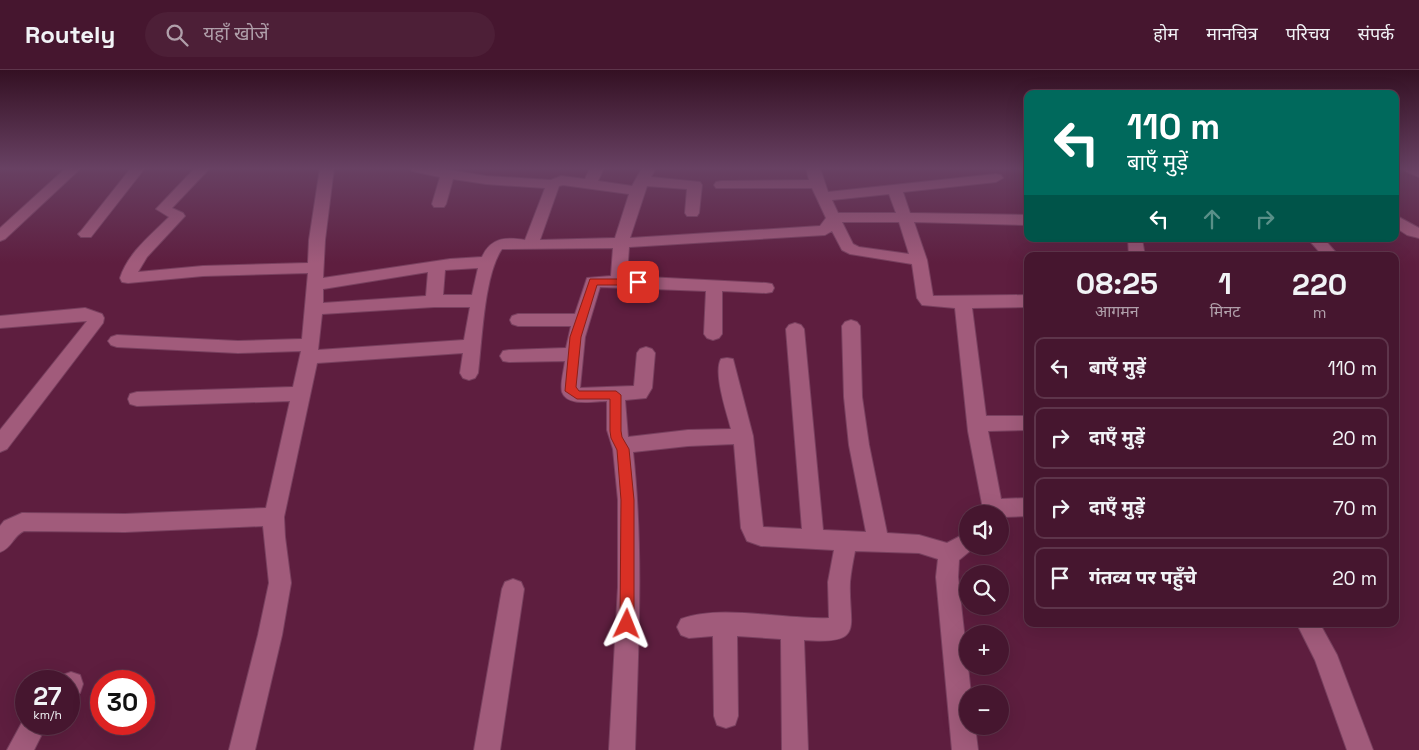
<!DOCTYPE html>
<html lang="hi">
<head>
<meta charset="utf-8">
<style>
	body { margin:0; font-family:"Space Grotesk","Noto Sans Devanagari",sans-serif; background:#4d1f37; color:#f1f3f6; height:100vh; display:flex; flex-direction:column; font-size:19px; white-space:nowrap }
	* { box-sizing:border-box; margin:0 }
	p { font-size:16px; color:#b09faa }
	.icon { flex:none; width:28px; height:28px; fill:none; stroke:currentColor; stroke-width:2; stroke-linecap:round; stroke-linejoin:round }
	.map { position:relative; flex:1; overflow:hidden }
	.side { position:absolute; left:1024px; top:182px; width:375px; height:375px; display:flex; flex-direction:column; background:#46162f; border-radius:10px; box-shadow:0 5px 20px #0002,0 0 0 1px #5e354b }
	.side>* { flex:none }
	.banner { position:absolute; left:1024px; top:20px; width:375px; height:152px; border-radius:10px; box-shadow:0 5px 20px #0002,0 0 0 1px #5e354b; background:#00695c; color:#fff; overflow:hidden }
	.controls { position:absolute; left:959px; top:435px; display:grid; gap:10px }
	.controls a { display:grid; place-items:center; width:50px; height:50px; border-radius:50%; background:#46162f; box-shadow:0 5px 20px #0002,0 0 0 1px #5e354b; font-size:25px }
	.speed { position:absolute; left:15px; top:600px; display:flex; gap:10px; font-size:25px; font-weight:700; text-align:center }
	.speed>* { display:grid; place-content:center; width:65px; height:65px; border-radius:50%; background:#46162f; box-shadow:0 5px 20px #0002,0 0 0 1px #5e354b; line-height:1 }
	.speed small { font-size:12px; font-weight:400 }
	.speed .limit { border:8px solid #d22; background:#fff; color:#111 }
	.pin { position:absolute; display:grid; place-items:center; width:42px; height:42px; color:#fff; margin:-21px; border-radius:10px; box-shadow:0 2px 8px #0006 }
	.me { position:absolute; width:55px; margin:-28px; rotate:2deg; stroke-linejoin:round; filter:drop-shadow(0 0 4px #0008) }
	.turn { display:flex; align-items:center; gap:18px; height:105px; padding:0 20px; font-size:22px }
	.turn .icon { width:65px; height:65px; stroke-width:2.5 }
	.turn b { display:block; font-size:35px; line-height:42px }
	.lanes { display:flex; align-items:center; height:48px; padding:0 20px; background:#0003; justify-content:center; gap:25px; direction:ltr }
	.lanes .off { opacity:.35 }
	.eta { display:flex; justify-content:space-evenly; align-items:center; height:85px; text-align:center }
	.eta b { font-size:30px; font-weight:600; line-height:35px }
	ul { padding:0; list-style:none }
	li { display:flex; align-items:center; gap:15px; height:62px; margin:0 10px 8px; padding:0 10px; border:2px solid #5e354b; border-radius:10px }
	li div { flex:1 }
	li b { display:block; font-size:19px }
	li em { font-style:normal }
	header { display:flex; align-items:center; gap:30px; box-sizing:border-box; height:70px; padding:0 25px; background:#46162f; border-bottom:1px solid #5e354b }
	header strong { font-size:24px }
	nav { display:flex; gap:28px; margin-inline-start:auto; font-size:18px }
	.search { width:350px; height:45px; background:#4d1f37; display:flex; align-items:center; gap:12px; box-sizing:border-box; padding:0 18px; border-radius:28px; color:#b09faa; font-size:19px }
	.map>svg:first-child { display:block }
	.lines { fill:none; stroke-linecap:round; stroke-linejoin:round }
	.minor-casing { stroke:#79405f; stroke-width:2 }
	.minor { fill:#a15b7b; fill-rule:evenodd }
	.route { fill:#d93025; stroke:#8d1f18 }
</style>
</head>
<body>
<header>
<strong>Routely</strong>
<div class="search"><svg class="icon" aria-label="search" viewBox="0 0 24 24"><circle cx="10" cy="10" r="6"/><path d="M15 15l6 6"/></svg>यहाँ खोजें</div>
<nav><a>होम</a><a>मानचित्र</a><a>परिचय</a><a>संपर्क</a></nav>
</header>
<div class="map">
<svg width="1419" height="680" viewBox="0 0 1419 680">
	<rect width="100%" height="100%" fill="#5e1e3f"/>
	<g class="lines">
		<g class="minor-casing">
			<g id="minor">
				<path d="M66,98H81L5,169L0,171V158Z"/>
				<path d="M131,98H145L91,167H81L78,164L81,161Z"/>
				<path d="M195,98H210L172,138L183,143L185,146L147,187L138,202L203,196L308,193L309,170L320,98H334L325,170L323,208L450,189L482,187C491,167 506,167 525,170L545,118L486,114L453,109L446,134L444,137H434L432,134L440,107L412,101L410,98H438L486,106L551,110L561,106L585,109L590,98H604L598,111L632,116L642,98H656L651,107L700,112L702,115L699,143L697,146H687L685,143L687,119L647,116L630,168L820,156L826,148L812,118H716L714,115L716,112L721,111L809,110L806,98H820L828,122L996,104L1001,105L1003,108L996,112L903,122L910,143L1028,145V155L914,152L927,190L933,226L1028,225V237L972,238L986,346H1028V360L988,361L1001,429L1028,428V446L1003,447L1000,451V444H984L968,361L955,238L922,235L917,228L912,194L850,184L842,180L832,161L825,165L629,177L627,206L766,213L772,214L774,218L772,222L766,223L722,221V264L719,268L713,270L707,268L704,264L706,221L600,217L585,267L580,318L634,316L637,283L640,279L646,277L652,279L655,283L652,318L646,328L625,330L628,367L688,360L731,359C727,343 713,303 721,289L727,288L733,289L753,366L763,457L802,459L786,259L789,255L795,253L801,255L804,259L823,460L866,462L849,375L844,327L842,256L845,252L851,250L857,252L860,256L862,327L869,375L887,463L919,465L947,473L968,462V476H976L959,490L958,507L971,624H968V656H975L978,680H952L936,507L938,489L919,483L855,481C853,491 851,501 850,512C848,556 867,575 804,570L808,680H782L781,569L737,566L738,646L735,655L726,658L717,655L714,646L713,566L689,568L681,565L677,557L681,549C720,534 786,550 829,548L828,512L834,480L761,476L747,471L741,458L734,374L688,376L633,382C644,482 638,581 635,680H609L618,517V430L613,379L607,360V331C595,331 567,337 562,322C560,314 564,300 565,291L509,292L503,291L500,286L503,281L509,280L566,278L571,256H518L512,254L510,250L512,246L518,244H575L587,208L611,206L613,178L502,179C484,204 482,272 478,303L475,308L469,310L463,308L460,303L463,283L317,293L284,447L285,467L291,513L282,565L255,680H229L258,565L269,513L263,456L125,462L24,461C13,466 12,478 0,482V456L4,451L22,443L125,444L266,438L290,331L137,336L130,334L128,329L130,324L137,322L293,317L301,281L238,283L117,277L111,275L108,271L111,267L117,265L238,271L302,269L308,203L203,206L128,213L122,212L120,208C128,183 150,166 169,147L156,139ZM563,115L629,124L615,168L540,170L559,116ZM889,124L896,143H838L832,130ZM842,152H899L909,184L859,177L853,174ZM478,198L472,225H443L445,200ZM428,202L426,226L323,233V219ZM434,237H470L464,270L318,280L322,244Z"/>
				<path d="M1403,98H1419V107L1405,101Z"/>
				<path d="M1395,145L1419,158V168L1407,165L1395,157Z"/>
				<path d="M1128,169H1142L1145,186H1129Z"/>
				<path d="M1308,169H1324L1339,186H1323Z"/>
				<path d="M85,238L102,244L104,248L103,253L7,379L0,382V360L87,251L0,258V246Z"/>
				<path d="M513,509L521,512L524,519L500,680H474L502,519L505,512Z"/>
				<path d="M1297,554H1320L1337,585L1373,680H1347L1315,590Z"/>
				<path d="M71,602L80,605L83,614L80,623L69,627V611H58L60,606Z"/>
				<path d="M26,645V654H47L34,680H7Z"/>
			</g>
		</g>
		<use href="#minor" class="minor"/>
	</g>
	<linearGradient id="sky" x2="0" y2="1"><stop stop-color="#341023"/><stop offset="0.51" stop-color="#684163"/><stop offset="1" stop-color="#684163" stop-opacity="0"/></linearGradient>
	<rect width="1419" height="193" fill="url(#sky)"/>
	<path class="route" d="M590,209H638L643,212L638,215H597L581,267L576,317L579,321H616L621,325V361L622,367L629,379L634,430V554L632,558L627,560L622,558L620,554L621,430L617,380L611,368L610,361V329H577L565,321L570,267Z"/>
</svg>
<div class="controls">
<a><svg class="icon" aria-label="sound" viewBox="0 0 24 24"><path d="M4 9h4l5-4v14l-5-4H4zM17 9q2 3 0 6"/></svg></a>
<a><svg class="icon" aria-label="search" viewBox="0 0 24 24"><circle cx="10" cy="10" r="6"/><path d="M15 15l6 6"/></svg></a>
<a>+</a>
<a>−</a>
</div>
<div class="speed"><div>27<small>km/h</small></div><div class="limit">30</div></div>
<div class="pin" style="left:638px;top:212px;background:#d93025"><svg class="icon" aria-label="arrive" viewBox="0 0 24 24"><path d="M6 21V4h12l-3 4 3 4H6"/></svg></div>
<svg class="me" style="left:627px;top:554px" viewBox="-20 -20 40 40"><path d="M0-17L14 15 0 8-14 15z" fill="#d93025" stroke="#fff" stroke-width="4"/></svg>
<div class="banner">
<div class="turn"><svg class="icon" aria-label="left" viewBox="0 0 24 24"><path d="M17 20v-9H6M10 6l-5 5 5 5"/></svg><div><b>110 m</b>बाएँ मुड़ें</div></div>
<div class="lanes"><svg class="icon" aria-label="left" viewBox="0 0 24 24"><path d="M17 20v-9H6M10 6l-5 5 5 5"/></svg><svg class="icon off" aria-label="ahead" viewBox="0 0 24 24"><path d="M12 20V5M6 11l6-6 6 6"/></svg><svg class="icon off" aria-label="right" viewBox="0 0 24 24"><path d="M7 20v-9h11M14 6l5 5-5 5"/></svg></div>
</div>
<section class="side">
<div class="eta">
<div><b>08:25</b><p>आगमन</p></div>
<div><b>1</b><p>मिनट</p></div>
<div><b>220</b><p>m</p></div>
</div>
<ul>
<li><svg class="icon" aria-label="left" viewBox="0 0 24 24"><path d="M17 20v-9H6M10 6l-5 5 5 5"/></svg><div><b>बाएँ मुड़ें</b></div><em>110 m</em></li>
<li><svg class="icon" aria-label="right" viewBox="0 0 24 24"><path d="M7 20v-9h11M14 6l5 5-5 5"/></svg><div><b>दाएँ मुड़ें</b></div><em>20 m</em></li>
<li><svg class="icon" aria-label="right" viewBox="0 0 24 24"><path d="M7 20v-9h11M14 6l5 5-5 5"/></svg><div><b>दाएँ मुड़ें</b></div><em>70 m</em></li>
<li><svg class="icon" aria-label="arrive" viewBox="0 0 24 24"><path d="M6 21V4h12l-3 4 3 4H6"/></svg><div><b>गंतव्य पर पहुँचे</b></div><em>20 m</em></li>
</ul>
</section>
</div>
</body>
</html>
